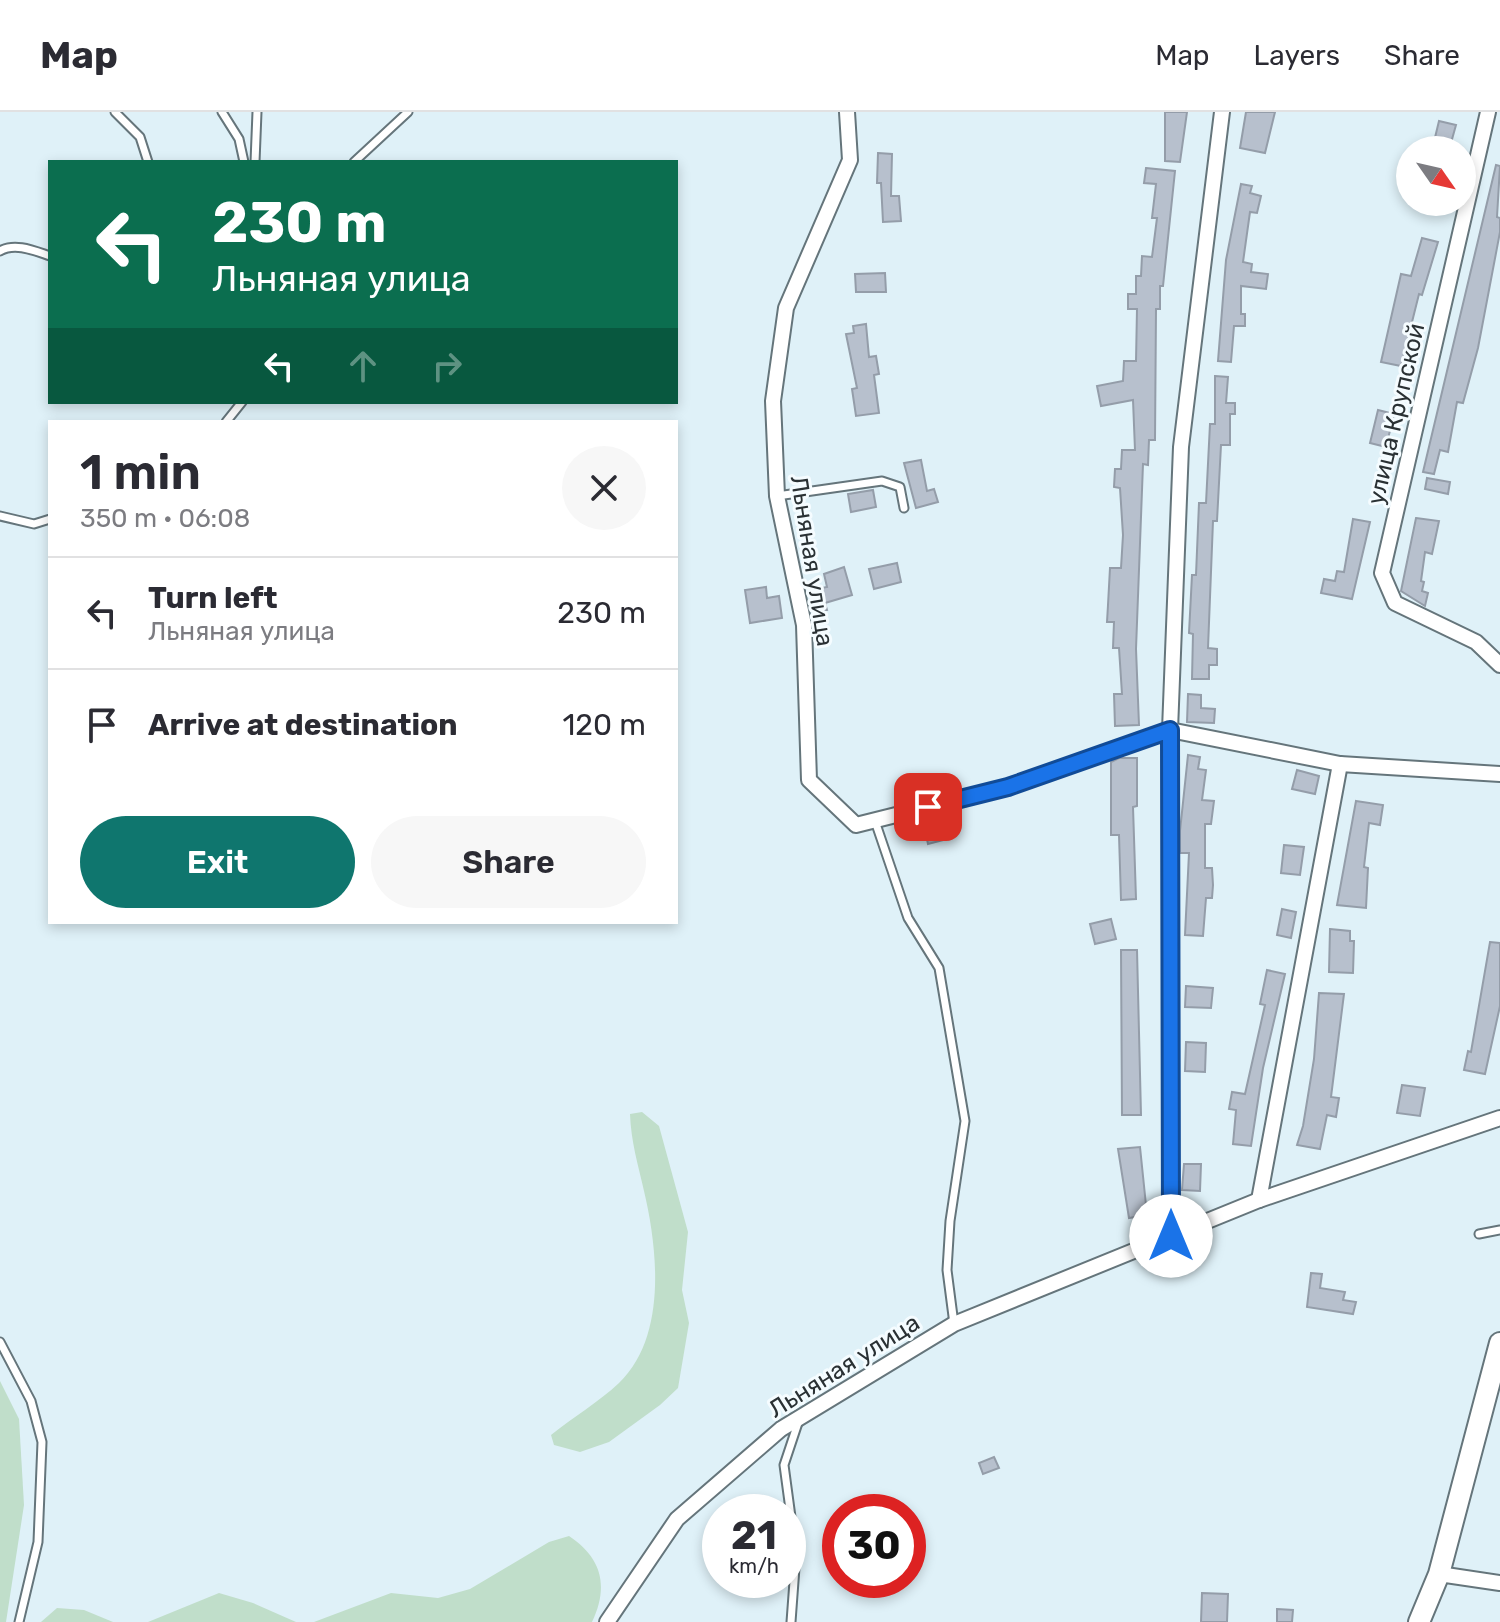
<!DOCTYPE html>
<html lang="en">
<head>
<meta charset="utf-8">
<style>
	body { margin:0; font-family:Rubik,sans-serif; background:#f7f7f7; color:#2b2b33; height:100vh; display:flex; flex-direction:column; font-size:30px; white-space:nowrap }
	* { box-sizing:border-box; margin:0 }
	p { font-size:26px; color:#7c7c81 }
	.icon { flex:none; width:44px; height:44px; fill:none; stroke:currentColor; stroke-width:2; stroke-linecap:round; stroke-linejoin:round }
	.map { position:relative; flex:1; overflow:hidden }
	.sheet { position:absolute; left:48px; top:308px; width:630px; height:504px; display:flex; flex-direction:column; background:#fff; border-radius:0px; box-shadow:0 4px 12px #0003 }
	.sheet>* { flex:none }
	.top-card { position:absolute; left:48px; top:48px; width:630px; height:244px; border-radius:0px; box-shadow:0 4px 12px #0003; background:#0b6e4f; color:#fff; overflow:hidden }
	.needle { width:52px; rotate:124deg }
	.controls { position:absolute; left:1396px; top:24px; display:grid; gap:16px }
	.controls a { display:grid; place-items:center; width:80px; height:80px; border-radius:50%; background:#fff; box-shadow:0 4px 12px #0003; font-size:40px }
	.speed { position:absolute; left:702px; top:1382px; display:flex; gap:16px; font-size:40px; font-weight:700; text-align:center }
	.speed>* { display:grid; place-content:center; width:104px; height:104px; border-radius:50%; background:#fff; box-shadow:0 4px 12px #0003; line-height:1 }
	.speed small { font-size:20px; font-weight:400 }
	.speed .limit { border:12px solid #d22; background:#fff; color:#111 }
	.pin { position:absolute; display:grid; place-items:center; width:68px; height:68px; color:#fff; margin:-34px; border-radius:16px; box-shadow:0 4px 12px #0006 }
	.me { position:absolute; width:88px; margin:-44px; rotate:0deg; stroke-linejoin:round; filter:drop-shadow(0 0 6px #0008) }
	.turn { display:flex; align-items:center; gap:28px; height:168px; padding:0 32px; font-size:36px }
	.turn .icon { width:104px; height:104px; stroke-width:2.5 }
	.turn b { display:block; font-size:56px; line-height:68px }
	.lanes { display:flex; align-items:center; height:76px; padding:0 32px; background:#0003; justify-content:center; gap:40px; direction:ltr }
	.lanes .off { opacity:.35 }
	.round { display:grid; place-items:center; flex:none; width:84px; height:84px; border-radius:42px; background:#f7f7f7 }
	.headline { display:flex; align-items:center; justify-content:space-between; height:136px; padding:0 32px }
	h1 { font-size:48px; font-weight:600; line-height:60px }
	.action { display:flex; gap:16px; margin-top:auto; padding:16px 32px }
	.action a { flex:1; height:92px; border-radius:48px; background:#0f766e; color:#fff; font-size:32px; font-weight:600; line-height:92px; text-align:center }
	.action a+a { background:#f7f7f7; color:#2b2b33 }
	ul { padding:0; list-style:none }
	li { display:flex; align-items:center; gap:24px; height:112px; padding:0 32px; border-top:2px solid #e1e1e2 }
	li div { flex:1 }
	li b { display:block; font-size:30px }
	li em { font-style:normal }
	header { display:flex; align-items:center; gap:48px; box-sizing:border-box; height:112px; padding:0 40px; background:#fff; border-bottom:2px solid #e1e1e2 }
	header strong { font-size:38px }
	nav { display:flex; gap:44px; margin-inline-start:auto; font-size:28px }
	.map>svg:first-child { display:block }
	.green { fill:#c0deca }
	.building { fill:#b7c0cd; stroke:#949da9; stroke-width:2 }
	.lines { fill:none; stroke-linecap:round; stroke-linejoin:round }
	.service-casing { stroke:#65757b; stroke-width:11 }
	.minor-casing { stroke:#65757b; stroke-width:18 }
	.secondary-casing { stroke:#65757b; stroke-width:24 }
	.service { stroke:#fff; stroke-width:7 }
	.minor { stroke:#fff; stroke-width:14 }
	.secondary { stroke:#fff; stroke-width:20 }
	.route-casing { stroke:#114b97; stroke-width:20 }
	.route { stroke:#1a73e8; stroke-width:14 }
	.labels { text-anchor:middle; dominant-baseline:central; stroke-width:6; stroke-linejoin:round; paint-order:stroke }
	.street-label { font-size:24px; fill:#2a3134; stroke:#f5fcff }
</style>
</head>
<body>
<header>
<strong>Map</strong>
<nav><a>Map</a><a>Layers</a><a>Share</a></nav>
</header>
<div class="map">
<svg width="1500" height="1510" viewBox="0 0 1500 1510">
	<rect width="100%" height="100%" fill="#dff1f8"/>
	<g class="green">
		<path d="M642,1000L659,1014L688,1120L682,1178L689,1211L678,1276L660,1293L609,1330L580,1340L554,1333L551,1323C573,1305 599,1290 619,1271C667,1225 658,1138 644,1079C638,1052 631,1030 630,1002Z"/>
		<path d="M0,1269L19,1307L24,1393L6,1510H0Z"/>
		<path d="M569,1424C602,1446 609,1474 592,1510H314L391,1481L438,1486L470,1477L549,1430Z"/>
		<path d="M219,1481L253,1491L296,1510H148Z"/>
		<path d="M57,1496L84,1498L113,1510H41Z"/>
	</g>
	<g class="building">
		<path d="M1165,0H1187L1180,50L1165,49Z"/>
		<path d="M1246,0H1275L1265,41L1240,36Z"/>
		<path d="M1439,9L1456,13L1449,38H1432Z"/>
		<path d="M878,41L892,42L891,84H899L901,109L883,110L881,71H877Z"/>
		<path d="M1496,53L1500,54L1497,105L1500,106V120L1478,236L1463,291L1457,290L1448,340L1440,338L1434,362L1423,360Z"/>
		<path d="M1146,56L1175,59L1163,174H1160V197H1156L1155,328H1149L1148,353L1143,352L1136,537L1139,613L1115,614L1114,582H1122L1119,536H1113L1114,510H1107L1108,493L1110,456H1121L1123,423L1120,376L1114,375L1115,357H1121L1122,338H1135L1133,288L1101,294L1097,274L1123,269L1124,249H1136L1137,197H1128V182H1136V164H1141L1142,144L1152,145L1157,106H1152L1156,72L1144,71Z"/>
		<path d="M1241,72L1252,74L1250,81L1261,84L1257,101L1250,100L1243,150L1252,152L1251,160L1268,162L1266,177L1241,174V202H1245V214H1234L1231,250L1218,249L1226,148Z"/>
		<path d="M1422,126L1438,130L1422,183L1419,182L1401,254L1381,250L1401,162L1411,164Z"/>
		<path d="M885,161L886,180H856L855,162Z"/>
		<path d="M866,212L869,245L876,244L879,262L874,263L879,301L856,304L852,277L857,276L846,222L854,221L853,214Z"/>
		<path d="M1215,264L1228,265L1226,291H1235V302H1230V333H1221L1217,409H1213L1208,536L1217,537V553H1209V567H1192L1193,522L1189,521L1192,463H1196L1199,391H1206L1210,312H1215Z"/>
		<path d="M1378,298L1394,302L1386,335L1370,331Z"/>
		<path d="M921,348L927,379L934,377L938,390L916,396L904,351Z"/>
		<path d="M1427,366L1450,370L1448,382L1425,377Z"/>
		<path d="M873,378L876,395L851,400L848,382Z"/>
		<path d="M1416,406L1439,409L1432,442L1425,440L1421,469L1424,470L1422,479L1428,481L1425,494L1401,479Z"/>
		<path d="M1353,407L1370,410L1352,487L1321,481L1324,467L1335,469L1337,459L1344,460Z"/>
		<path d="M897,451L901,470L874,477L869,457Z"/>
		<path d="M844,455L852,483L825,491L827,498L815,500L811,478L827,475L824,462Z"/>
		<path d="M766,475L767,486L779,484L782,506L750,511L745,478Z"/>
		<path d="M1188,582L1201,583V596L1215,597L1214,611L1187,610Z"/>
		<path d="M1188,643L1200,645L1198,657L1206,658L1202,688L1214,689L1211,712H1205V756H1212L1213,773L1212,786H1206L1203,824L1185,823L1189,741H1180V719Z"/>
		<path d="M1119,646H1137V694L1133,695L1136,787L1121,788L1119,723H1111V650Z"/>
		<path d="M1297,658L1319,664L1315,682L1292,677Z"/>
		<path d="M1356,689L1383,693L1380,713L1369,711L1364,755L1368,756L1366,796L1337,793Z"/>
		<path d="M943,708L947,727L928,732L924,713Z"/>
		<path d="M1284,733L1304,735L1300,763L1281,761Z"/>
		<path d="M1282,797L1296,800L1291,826L1277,823Z"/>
		<path d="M1111,807L1116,827L1095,832L1090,812Z"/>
		<path d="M1330,817L1350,819V829H1354L1353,861L1329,860Z"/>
		<path d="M1490,830L1500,831V894L1485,962L1464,958L1468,939L1471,940Z"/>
		<path d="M1121,838H1137L1141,1003H1122Z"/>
		<path d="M1267,858L1285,862L1263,956L1251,1034L1233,1032L1236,998L1229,997L1232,980L1245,982L1265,893L1260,892Z"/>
		<path d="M1186,874L1213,876L1211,896L1185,895Z"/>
		<path d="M1319,881L1344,882L1331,985L1339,986L1336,1005L1327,1003L1320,1037L1297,1033L1303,1014L1314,947Z"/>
		<path d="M1186,930L1206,931L1205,960L1185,959Z"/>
		<path d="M1402,973L1425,976L1420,1004L1397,1001Z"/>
		<path d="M1140,1035L1147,1103L1129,1106L1118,1037Z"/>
		<path d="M1184,1052H1201L1200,1079L1182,1078Z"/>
		<path d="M1311,1161L1322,1162L1320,1176L1345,1180L1343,1188L1356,1190L1353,1202L1307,1195Z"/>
		<path d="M994,1345L999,1356L983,1362L979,1351Z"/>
		<path d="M1202,1481L1228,1482L1227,1510H1201Z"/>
		<path d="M1277,1497L1293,1498L1292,1510H1277Z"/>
	</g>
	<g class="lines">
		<g class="service-casing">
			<g id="service">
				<path d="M115,0L140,25L148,50"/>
				<path d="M222,0L239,27L244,50"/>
				<path d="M255,50L257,0"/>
				<path d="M354,50L408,0"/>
				<path d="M0,139C15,130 35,139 50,144"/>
				<path d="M226,310L242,290"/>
				<path d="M777,384L882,369L900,375L904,396"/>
				<path d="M0,404L34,412L50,407"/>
				<path d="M875,709L908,806L939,856L965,1009L950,1109L947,1158L954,1212"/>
				<path d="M1479,1122L1500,1118"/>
				<path d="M0,1230L31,1289L42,1330L38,1430L19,1510"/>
				<path d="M791,1510L796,1442L784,1353L799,1308"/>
			</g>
		</g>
		<g class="minor-casing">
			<g id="minor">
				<path d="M847,0L850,48L786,196L773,289L777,384L804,513L809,668L856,713L1008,675L1170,618L1340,652L1500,662"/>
				<path d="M1488,0L1382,461L1395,491L1476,530L1500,553"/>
				<path d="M1259,1088L1340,652"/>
				<path d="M1171,1124L1170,618L1181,335L1222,0"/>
				<path d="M1439,1462L1500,1471"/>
				<path d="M607,1510L677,1407L781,1317L954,1212L1259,1088L1500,1006"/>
			</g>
		</g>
		<g class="secondary-casing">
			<path id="secondary" d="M1419,1510L1439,1462L1500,1231"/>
		</g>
		<use href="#service" class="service"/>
		<use href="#minor" class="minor"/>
		<use href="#secondary" class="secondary"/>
	</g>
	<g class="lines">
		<g class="route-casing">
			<path id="route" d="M928,695L1008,675L1170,618L1171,1124"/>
		</g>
		<use href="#route" class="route"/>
	</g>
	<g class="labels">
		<g class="street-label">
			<text transform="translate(1396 302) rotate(-77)">улица Крупской</text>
			<text transform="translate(812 449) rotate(81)">Льняная улица</text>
			<text transform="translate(844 1254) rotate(-32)">Льняная улица</text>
		</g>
	</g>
</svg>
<div class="controls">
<a><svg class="needle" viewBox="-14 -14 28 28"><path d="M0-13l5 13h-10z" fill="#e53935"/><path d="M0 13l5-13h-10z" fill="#7c7c81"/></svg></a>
</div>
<div class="speed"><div>21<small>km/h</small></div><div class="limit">30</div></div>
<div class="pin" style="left:928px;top:695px;background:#d93025"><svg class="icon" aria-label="arrive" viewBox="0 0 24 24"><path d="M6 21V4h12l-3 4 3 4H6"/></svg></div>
<svg class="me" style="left:1171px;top:1124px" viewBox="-20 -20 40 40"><circle r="19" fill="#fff"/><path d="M0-13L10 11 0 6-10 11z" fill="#1a73e8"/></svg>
<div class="top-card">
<div class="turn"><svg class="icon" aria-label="left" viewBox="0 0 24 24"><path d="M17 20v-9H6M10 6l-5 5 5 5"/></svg><div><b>230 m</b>Льняная улица</div></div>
<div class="lanes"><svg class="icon" aria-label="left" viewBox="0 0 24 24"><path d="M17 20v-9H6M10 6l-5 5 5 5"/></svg><svg class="icon off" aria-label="ahead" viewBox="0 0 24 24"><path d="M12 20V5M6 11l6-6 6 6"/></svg><svg class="icon off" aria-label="right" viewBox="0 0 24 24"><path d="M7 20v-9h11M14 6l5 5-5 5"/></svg></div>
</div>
<section class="sheet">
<div class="headline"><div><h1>1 min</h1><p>350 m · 06:08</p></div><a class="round"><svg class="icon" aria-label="close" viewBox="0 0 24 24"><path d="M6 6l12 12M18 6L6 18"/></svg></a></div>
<ul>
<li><svg class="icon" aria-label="left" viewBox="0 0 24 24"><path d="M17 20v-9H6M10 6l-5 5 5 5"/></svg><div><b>Turn left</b><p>Льняная улица</p></div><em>230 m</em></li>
<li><svg class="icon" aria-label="arrive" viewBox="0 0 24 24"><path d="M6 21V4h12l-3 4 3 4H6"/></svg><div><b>Arrive at destination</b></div><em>120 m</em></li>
</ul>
<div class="action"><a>Exit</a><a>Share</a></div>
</section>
</div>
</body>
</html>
